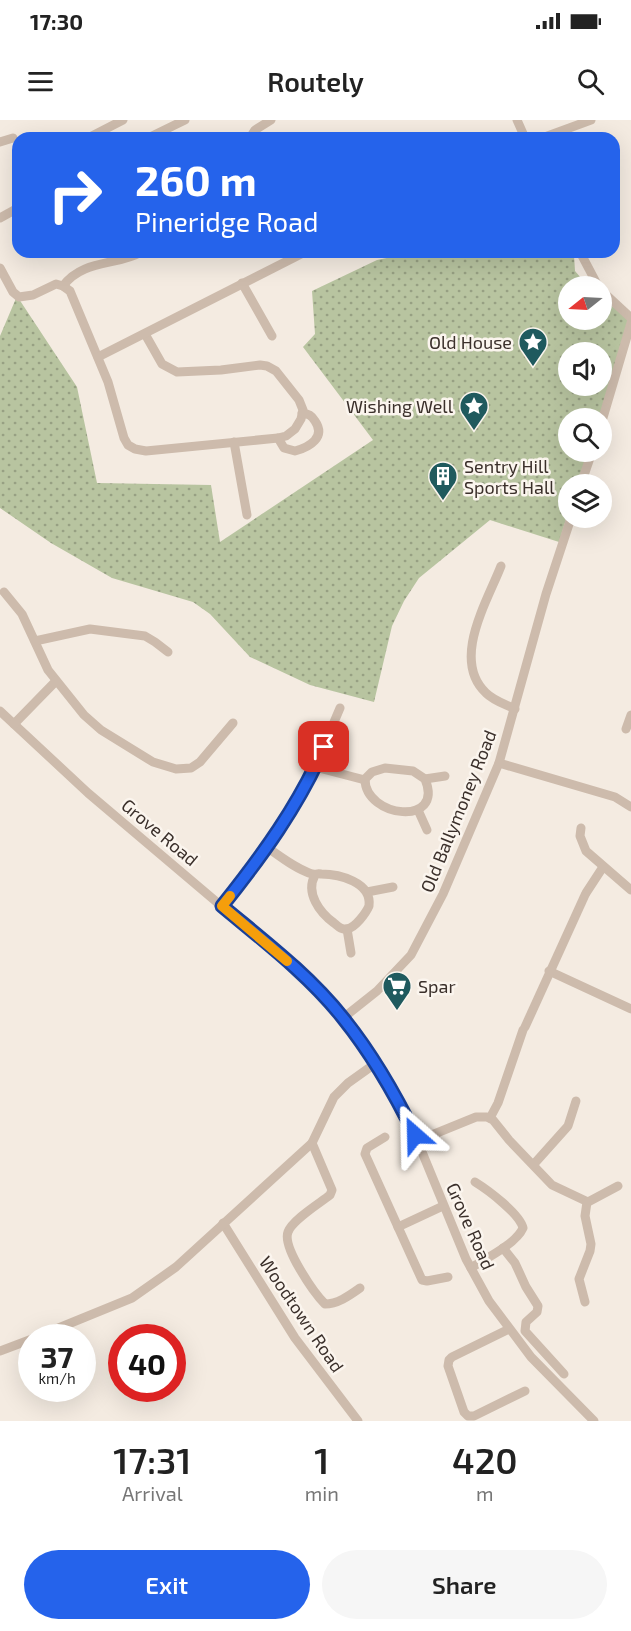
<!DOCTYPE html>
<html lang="en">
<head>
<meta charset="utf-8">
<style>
	body { margin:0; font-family:"Exo 2",sans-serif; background:#f6f6f6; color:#222; height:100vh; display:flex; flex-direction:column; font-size:22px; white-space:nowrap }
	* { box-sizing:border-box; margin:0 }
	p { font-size:20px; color:#767676 }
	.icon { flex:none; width:33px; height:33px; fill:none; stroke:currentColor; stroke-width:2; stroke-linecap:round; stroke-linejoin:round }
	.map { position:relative; height:1301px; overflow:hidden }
	.side { display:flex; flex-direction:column; background:#fff; flex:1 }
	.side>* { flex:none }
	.top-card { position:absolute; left:12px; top:12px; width:608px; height:126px; border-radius:18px; box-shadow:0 6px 24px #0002; background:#2563eb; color:#fff; overflow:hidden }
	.needle { width:39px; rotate:252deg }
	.tools { position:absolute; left:558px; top:156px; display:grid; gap:12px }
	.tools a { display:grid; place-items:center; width:54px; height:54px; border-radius:50%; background:#fff; box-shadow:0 6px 24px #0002; font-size:30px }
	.speed { position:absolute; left:18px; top:1204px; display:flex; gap:12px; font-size:30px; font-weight:700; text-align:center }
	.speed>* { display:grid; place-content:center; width:78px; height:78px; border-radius:50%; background:#fff; box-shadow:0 6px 24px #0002; line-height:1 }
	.speed small { font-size:15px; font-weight:400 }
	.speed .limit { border:9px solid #d22; background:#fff; color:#111 }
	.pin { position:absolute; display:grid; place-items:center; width:51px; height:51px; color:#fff; margin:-26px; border-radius:12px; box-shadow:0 3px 9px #0006 }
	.me { position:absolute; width:66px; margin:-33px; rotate:335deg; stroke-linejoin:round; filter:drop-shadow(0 0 4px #0008) }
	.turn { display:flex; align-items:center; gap:21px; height:126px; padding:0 24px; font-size:27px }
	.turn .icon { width:78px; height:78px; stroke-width:2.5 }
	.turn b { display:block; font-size:42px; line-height:51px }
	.eta { display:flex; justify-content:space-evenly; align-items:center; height:102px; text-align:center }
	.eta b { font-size:36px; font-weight:600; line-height:42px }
	.action { display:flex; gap:12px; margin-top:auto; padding:12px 24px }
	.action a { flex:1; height:69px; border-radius:36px; background:#2563eb; color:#fff; font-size:24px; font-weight:600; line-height:69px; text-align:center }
	.action a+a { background:#f6f6f6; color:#222 }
	.status { display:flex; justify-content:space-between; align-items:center; height:42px; padding:0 30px; background:#fff; direction:ltr }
	.status svg { height:16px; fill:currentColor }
	header { display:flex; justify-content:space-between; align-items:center; height:78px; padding:0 24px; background:#fff; font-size:27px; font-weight:600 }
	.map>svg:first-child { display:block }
	.grass { fill:url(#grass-dots); fill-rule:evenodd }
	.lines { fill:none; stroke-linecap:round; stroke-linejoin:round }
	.minor { stroke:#cdbbac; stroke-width:9 }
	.route-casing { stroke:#184099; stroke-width:15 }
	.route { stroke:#2563eb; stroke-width:10 }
	.slow { stroke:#f59e0b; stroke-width:10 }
	.labels { text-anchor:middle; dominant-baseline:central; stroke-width:5; stroke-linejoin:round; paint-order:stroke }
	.poi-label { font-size:18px; fill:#3b302b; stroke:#fbf5ee; text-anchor:end }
	.street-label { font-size:18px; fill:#3b302b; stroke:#fbf5ee }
</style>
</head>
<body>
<div class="status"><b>17:30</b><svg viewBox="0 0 49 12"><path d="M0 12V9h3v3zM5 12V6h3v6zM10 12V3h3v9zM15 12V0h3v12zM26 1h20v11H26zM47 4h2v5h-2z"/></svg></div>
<header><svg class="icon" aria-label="menu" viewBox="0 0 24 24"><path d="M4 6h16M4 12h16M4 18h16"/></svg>Routely<svg class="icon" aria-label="search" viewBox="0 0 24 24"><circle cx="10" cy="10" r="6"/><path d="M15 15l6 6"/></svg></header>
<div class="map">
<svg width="631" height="1301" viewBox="0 0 631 1301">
	<defs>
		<pattern id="grass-dots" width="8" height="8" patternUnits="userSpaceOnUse" patternTransform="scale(1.5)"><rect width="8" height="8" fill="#b8c4a0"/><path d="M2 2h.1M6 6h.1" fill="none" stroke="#97a083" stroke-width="1.8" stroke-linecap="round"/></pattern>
	</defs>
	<rect width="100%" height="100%" fill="#f4ebe1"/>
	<path class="grass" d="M416,132H557L574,135L575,151L588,166H568V200H602V180L631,198L599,298H568V332H589L578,364H568V393L559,422L490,400L419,458L404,481L392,506L374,582L310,565L250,537L210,494L193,482L112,458L51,423L0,388V216L17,176L77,267L97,363L211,365L220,422L373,320L303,227L315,214L312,171L377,140ZM568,232H602V266H568Z"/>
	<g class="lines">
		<g class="minor">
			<path d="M517,0L525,18"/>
			<path d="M88,18L123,0"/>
			<path d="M148,18L185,0"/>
			<path d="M250,18L255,10L271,0"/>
			<path d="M542,18L591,0"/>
			<path d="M0,22L13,18"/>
			<path d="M0,98L18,88"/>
			<path d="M580,132L598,166"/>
			<path d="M0,148L13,172L19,177L33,175L56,164L63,166L70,171L108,262L124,318L128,325L135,329L146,331L278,318L286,316L295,309L301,299L303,290L299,280L276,251L267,246L260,245L221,250L177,252L162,244L145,214"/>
			<path d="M242,163L272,216"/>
			<path d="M63,166C83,139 117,146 141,132"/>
			<path d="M602,171L631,198"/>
			<path d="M98,237L305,132"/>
			<path d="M602,301L631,203"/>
			<path d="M278,318L284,328L295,331C310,327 326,317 315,301C311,295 309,294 302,293"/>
			<path d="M234,322L247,395"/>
			<path d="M581,364L592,332"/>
			<path d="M501,446C487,482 451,540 486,573C494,581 505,584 515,589"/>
			<path d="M4,472L22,494L48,550L84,595L101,610L153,642L176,649L191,648L200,642L233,603"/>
			<path d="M35,521L90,509L145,516L155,522L168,532"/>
			<path d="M0,591L88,673L297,850L343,898L376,943L397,977L415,1015L466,1139L489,1181L531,1237L594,1301"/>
			<path d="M14,604L56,561"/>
			<path d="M626,609L631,595"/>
			<path d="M499,643L615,677L631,687"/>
			<path d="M315,647L365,660"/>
			<path d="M385,648L413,651L425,659C445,707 365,698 365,659L372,652Z"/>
			<path d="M425,659L445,656"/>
			<path d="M418,690L427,710"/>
			<path d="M581,708L580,716L586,731L631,770"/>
			<path d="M268,728C281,737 296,749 312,754C317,755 316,753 321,754C339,754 372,762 369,786C366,793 355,808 347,809C341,810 338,806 334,803C320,793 305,773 315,755"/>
			<path d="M367,772L393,767"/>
			<path d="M586,773L603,747"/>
			<path d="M222,786L268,728L315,647L340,588"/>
			<path d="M347,809L351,833"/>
			<path d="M549,851L631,889"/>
			<path d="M343,898L377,871L411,835L443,774L499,643L546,474L571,398"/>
			<path d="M525,907L585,775"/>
			<path d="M490,998L498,983L523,910"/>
			<path d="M385,1017L367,1028L365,1034L422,1160L427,1161L448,1157"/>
			<path d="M417,1021L476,997H487L493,1000L509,1020L552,1065L588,1082L618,1066"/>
			<path d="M312,1023L332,1070L330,1075C320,1083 292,1100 288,1112C282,1127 314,1173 325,1184C338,1184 350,1175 360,1168"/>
			<path d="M534,1044L568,1006L576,981"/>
			<path d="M223,1103L295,1218L358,1301"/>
			<path d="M398,1107L443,1086"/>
			<path d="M503,1128L515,1143L526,1167L538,1186L537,1192L526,1202L525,1211L564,1254"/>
			<path d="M471,1148C485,1139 516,1124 523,1108C520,1094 488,1070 475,1062"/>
			<path d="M585,1182L579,1159L590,1131L591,1124L585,1096L587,1082"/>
			<path d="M509,1209L452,1237L449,1240L448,1246L464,1292L468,1296H474L525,1271"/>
			<path d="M34,1218L132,1178L176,1147L312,1023L334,977L348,963L376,943"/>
			<path d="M0,1231L32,1219"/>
		</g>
	</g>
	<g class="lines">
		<g class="route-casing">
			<path id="route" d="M324,627C299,685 262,736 222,786C264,821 309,855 343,898C372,934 395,974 415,1015"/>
		</g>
		<use href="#route" class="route"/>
		<path class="slow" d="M230,776L222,786L287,841"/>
	</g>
	<defs>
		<g id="sight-pin" transform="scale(1.5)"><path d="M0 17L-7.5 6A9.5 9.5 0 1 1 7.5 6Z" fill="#1f5a5e" stroke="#fbf5ee"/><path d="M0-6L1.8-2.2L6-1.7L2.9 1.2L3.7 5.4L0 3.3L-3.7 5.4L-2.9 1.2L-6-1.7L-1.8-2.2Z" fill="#fff"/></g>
		<g id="building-pin" transform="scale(1.5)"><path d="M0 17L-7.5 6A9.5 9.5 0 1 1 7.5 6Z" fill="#1f5a5e" stroke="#fbf5ee"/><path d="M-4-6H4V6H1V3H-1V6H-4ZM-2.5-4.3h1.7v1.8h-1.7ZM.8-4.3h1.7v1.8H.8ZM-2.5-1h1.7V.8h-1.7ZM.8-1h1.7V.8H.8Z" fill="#fff"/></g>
		<g id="supermarket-pin" transform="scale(1.5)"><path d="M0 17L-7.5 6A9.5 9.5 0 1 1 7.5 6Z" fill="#1f5a5e" stroke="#fbf5ee"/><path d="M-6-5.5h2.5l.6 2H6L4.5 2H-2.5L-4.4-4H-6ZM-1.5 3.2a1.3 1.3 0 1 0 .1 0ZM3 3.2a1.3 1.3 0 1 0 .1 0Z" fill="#fff"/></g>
	</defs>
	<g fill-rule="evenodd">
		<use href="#sight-pin" x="533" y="222"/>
		<use href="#sight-pin" x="474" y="286"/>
		<use href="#building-pin" x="443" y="356"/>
		<use href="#supermarket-pin" x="397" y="866"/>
	</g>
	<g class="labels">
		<g class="poi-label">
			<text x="512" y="222">Old House</text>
			<text x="453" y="286">Wishing Well</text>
			<text x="464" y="346" text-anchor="start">Sentry Hill<tspan x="464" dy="21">Sports Hall</tspan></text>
			<text x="418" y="866" text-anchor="start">Spar</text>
		</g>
		<g class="street-label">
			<text transform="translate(458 691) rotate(-68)">Old Ballymoney Road</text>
			<text transform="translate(160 712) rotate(40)">Grove Road</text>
			<text transform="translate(471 1106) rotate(66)">Grove Road</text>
			<text transform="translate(302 1194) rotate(56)">Woodtown Road</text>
		</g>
	</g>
</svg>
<div class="tools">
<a><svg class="needle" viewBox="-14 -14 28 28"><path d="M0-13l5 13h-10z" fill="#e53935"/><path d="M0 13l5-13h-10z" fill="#767676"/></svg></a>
<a><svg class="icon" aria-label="sound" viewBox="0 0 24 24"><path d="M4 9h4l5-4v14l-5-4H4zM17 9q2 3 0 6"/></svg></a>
<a><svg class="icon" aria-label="search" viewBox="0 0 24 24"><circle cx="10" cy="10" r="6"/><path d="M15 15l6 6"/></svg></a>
<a><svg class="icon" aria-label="layers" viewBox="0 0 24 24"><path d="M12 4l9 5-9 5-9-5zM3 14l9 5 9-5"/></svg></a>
</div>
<div class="speed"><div>37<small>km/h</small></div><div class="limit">40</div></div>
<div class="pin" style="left:324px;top:627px;background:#d93025"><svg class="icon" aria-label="arrive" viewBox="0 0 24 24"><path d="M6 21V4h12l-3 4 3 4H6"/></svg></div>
<svg class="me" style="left:415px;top:1015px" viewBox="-20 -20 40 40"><path d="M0-17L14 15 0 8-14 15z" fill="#2563eb" stroke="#fff" stroke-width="4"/></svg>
<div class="top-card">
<div class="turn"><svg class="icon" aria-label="right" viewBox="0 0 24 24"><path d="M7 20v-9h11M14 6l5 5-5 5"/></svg><div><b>260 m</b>Pineridge Road</div></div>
</div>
</div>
<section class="side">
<div class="eta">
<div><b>17:31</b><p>Arrival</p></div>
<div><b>1</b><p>min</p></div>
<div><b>420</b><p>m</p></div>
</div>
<div class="action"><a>Exit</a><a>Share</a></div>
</section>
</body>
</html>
